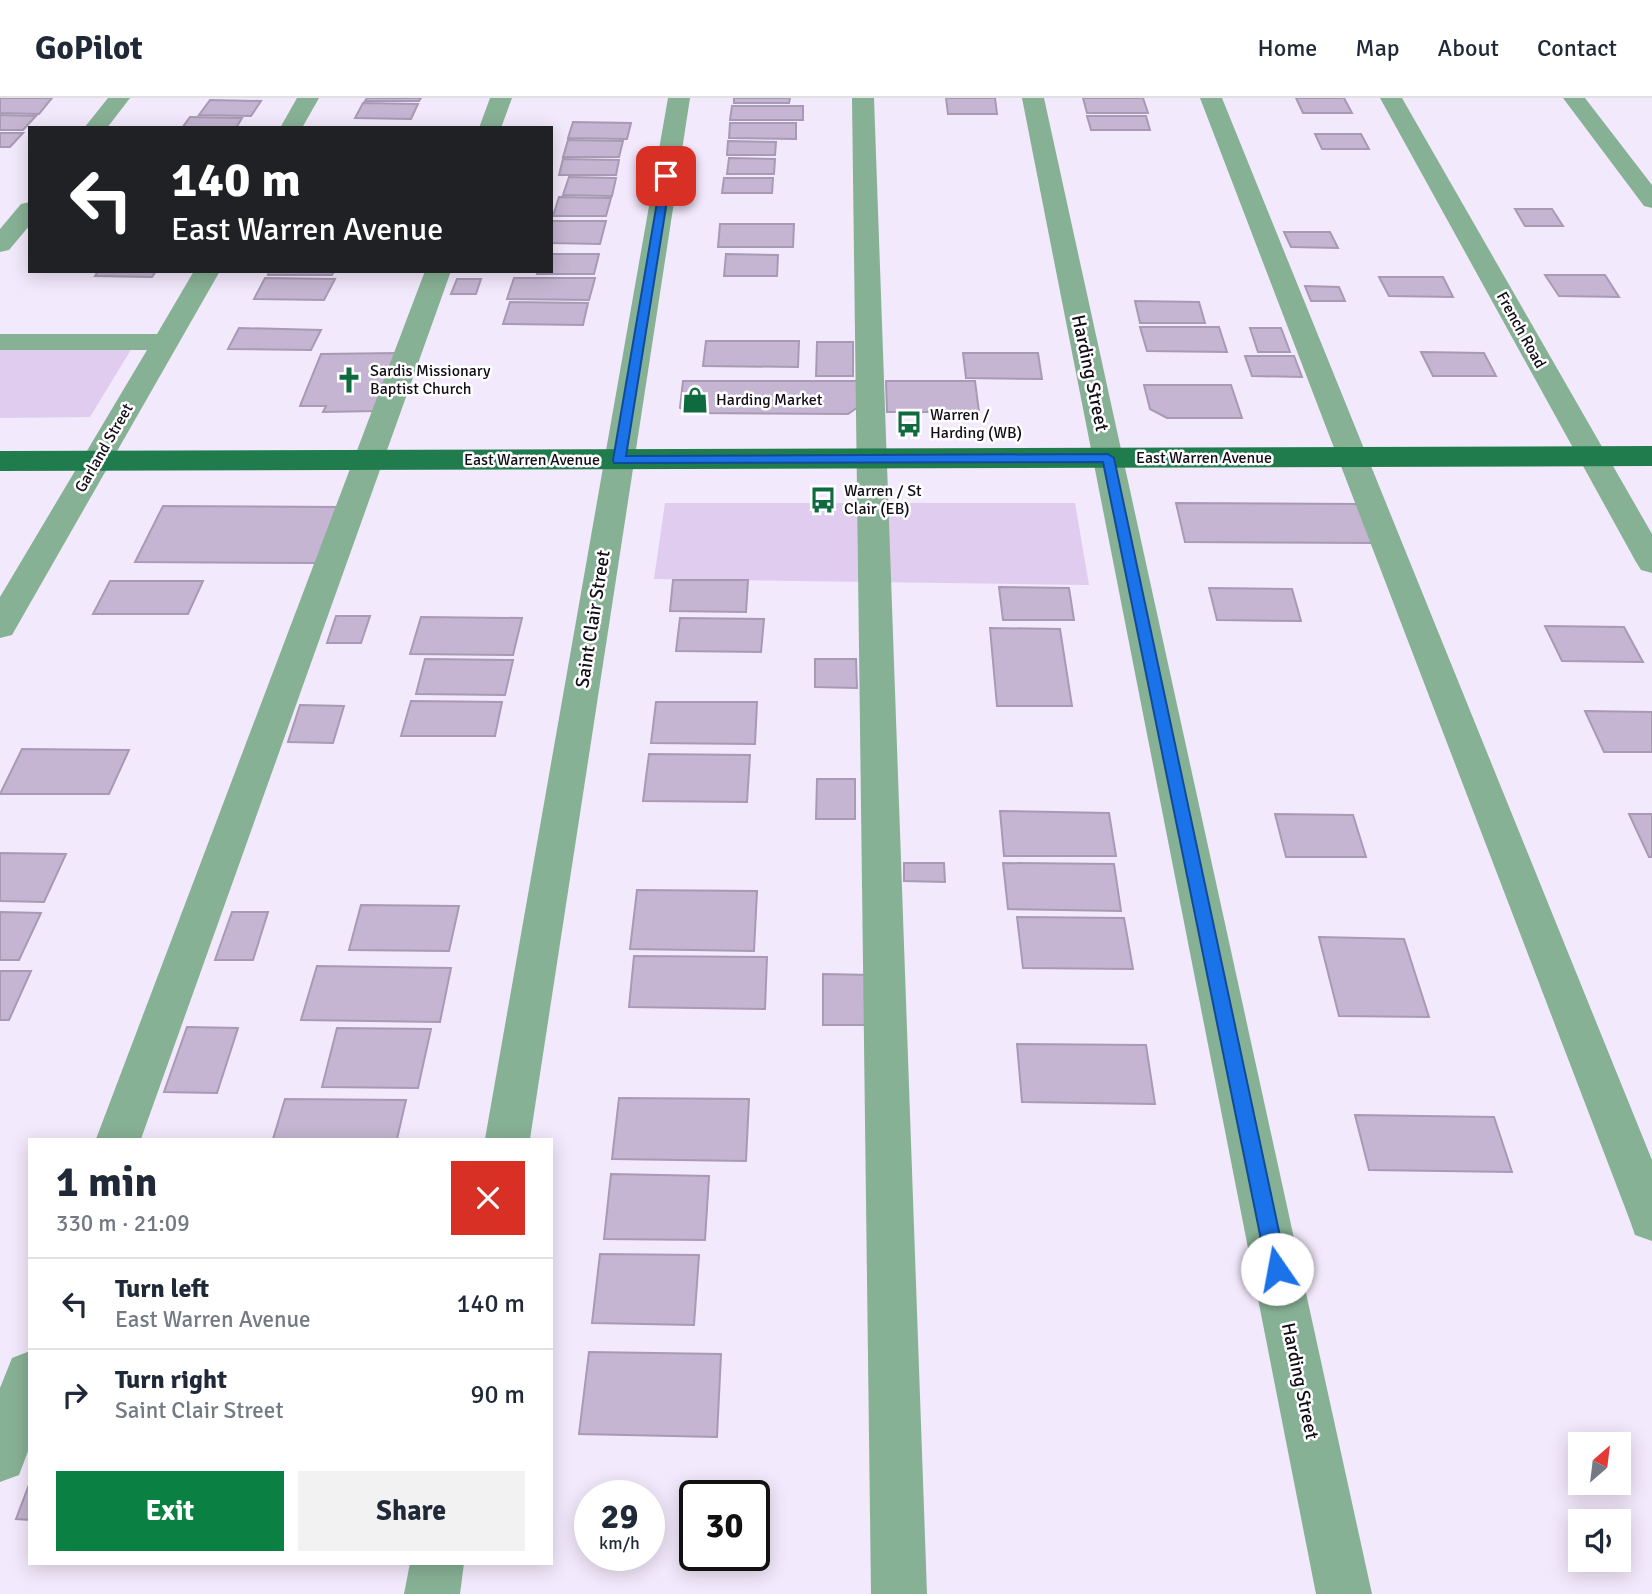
<!DOCTYPE html>
<html lang="en">
<head>
<meta charset="utf-8">
<style>
	body { margin:0; font-family:Signika,sans-serif; background:#f2f2f3; color:#1f2937; height:100vh; display:flex; flex-direction:column; font-size:26px; white-space:nowrap }
	* { box-sizing:border-box; margin:0 }
	p { font-size:23px; color:#747a83 }
	.icon { flex:none; width:38px; height:38px; fill:none; stroke:currentColor; stroke-width:2; stroke-linecap:round; stroke-linejoin:round }
	.map { position:relative; flex:1; overflow:hidden }
	.details { position:absolute; left:28px; top:1040px; width:525px; height:427px; display:flex; flex-direction:column; background:#fff; border-radius:0px; box-shadow:0 4px 18px #0003 }
	.details>* { flex:none }
	.top-card { position:absolute; left:28px; top:28px; width:525px; height:147px; border-radius:0px; box-shadow:0 4px 18px #0003; background:#202124; color:#fff; overflow:hidden }
	.needle { width:46px; rotate:28deg }
	.fabs { position:absolute; left:1568px; top:1334px; display:grid; gap:14px }
	.fabs a { display:grid; place-items:center; width:63px; height:63px; border-radius:0px; background:#fff; box-shadow:0 4px 18px #0003; font-size:35px }
	.speed { position:absolute; left:574px; top:1382px; display:flex; gap:14px; font-size:35px; font-weight:700; text-align:center }
	.speed>* { display:grid; place-content:center; width:91px; height:91px; border-radius:50%; background:#fff; box-shadow:0 4px 18px #0003; line-height:1 }
	.speed small { font-size:18px; font-weight:400 }
	.speed .limit { border:4px solid #111; border-radius:10px; background:#fff; color:#111 }
	.pin { position:absolute; display:grid; place-items:center; width:60px; height:60px; color:#fff; margin:-30px; border-radius:14px; box-shadow:0 4px 10px #0006 }
	.me { position:absolute; width:77px; margin:-38px; rotate:348deg; stroke-linejoin:round; filter:drop-shadow(0 0 5px #0008) }
	.turn { display:flex; align-items:center; gap:24px; height:147px; padding:0 28px; font-size:32px }
	.turn .icon { width:91px; height:91px; stroke-width:2.5 }
	.turn b { display:block; font-size:49px; line-height:60px }
	.round { display:grid; place-items:center; flex:none; width:74px; height:74px; border-radius:0px; background:#f2f2f3 }
	.headline { display:flex; align-items:center; justify-content:space-between; height:119px; padding:0 28px }
	h1 { font-size:42px; font-weight:700; line-height:52px }
	.button { display:flex; gap:14px; margin-top:auto; padding:14px 28px }
	.button a { flex:1; height:80px; border-radius:0px; background:#0b8043; color:#fff; font-size:28px; font-weight:700; line-height:80px; text-align:center }
	.button a+a { background:#f2f2f3; color:#1f2937 }
	ul { padding:0; list-style:none }
	li { display:flex; align-items:center; gap:21px; height:91px; padding:0 28px; border-top:2px solid #e0e1e3 }
	li div { flex:1 }
	li b { display:block; font-size:26px }
	li em { font-style:normal }
	header { display:flex; align-items:center; gap:42px; box-sizing:border-box; height:98px; padding:0 35px; background:#fff; border-bottom:2px solid #e0e1e3 }
	header strong { font-size:33px }
	nav { display:flex; gap:38px; margin-inline-start:auto; font-size:24px }
	.map>svg:first-child { display:block }
	.green { fill:#dfccef }
	.building { fill:#c5b5d2; stroke:#a899b5; stroke-width:2 }
	.lines { fill:none; stroke-linecap:round; stroke-linejoin:round }
	.minor { fill:#87b195; fill-rule:evenodd }
	.major { fill:#207c4c; fill-rule:evenodd }
	.route { fill:#1a73e8; stroke:#114b97; stroke-width:2 }
	.labels { text-anchor:middle; dominant-baseline:central; stroke-width:5; stroke-linejoin:round; paint-order:stroke }
	.far-street-label { font-size:16px; fill:#120d17; stroke:#fff }
	.far-poi-label { font-size:16px; fill:#120d17; stroke:#fff; text-anchor:start }
	.street-label { font-size:19px; fill:#120d17; stroke:#fff }
</style>
</head>
<body>
<header>
<strong>GoPilot</strong>
<nav><a>Home</a><a>Map</a><a>About</a><a>Contact</a></nav>
</header>
<div class="map">
<svg width="1652" height="1496" viewBox="0 0 1652 1496">
	<rect width="100%" height="100%" fill="#f3e9fc"/>
	<g class="green">
		<path d="M0,250H132L90,319L0,320Z"/>
		<path d="M665,405H1075L1089,487L654,481Z"/>
	</g>
	<g class="building">
		<path d="M0,0H52L39,16L0,15Z"/>
		<path d="M367,0H421L419,3H365Z"/>
		<path d="M734,0H790L789,5H734Z"/>
		<path d="M946,0H995L997,16H948Z"/>
		<path d="M1083,0H1143L1148,15H1087Z"/>
		<path d="M1296,0H1344L1352,15H1303Z"/>
		<path d="M210,2L261,3L251,18L199,17Z"/>
		<path d="M363,5L418,6L411,21L355,20Z"/>
		<path d="M732,8H803V22H730Z"/>
		<path d="M0,17L36,18L23,32H0Z"/>
		<path d="M1087,18H1146L1150,32H1091Z"/>
		<path d="M190,19L242,20L236,30H182Z"/>
		<path d="M573,24L631,25L627,41L568,40Z"/>
		<path d="M730,25H796V41L729,40Z"/>
		<path d="M0,35H23L10,49H0Z"/>
		<path d="M1315,36H1361L1369,51H1322Z"/>
		<path d="M568,42L623,43L619,59H563Z"/>
		<path d="M728,43L776,44L775,57H727Z"/>
		<path d="M729,60L775,61L774,76H727Z"/>
		<path d="M563,61L619,62L616,77H559Z"/>
		<path d="M569,79L616,80L612,98L563,97Z"/>
		<path d="M724,80H773L772,95H722Z"/>
		<path d="M559,99L611,100L606,118H553Z"/>
		<path d="M1515,111H1552L1563,128H1525Z"/>
		<path d="M551,123H606L600,146L551,145Z"/>
		<path d="M720,126H794L793,149H718Z"/>
		<path d="M1284,134H1330L1338,150L1291,149Z"/>
		<path d="M551,156H599L594,176H537L538,173H551Z"/>
		<path d="M726,156L778,157L777,178H724Z"/>
		<path d="M98,173H156L152,179L95,178Z"/>
		<path d="M269,173H334L332,177H268Z"/>
		<path d="M1545,177H1605L1619,199L1559,198Z"/>
		<path d="M1379,179H1443L1453,199L1389,198Z"/>
		<path d="M265,180L335,181L324,202L254,201Z"/>
		<path d="M514,180H595L589,202L507,201Z"/>
		<path d="M457,181H481L476,196H451Z"/>
		<path d="M1305,188L1339,189L1345,203H1311Z"/>
		<path d="M1135,203L1199,204L1205,225H1140Z"/>
		<path d="M510,204L588,205L583,227L503,226Z"/>
		<path d="M1140,229H1219L1227,254L1147,253Z"/>
		<path d="M239,230L321,232L311,252L228,251Z"/>
		<path d="M1250,230H1281L1290,254H1258Z"/>
		<path d="M706,243H799L798,269L703,268Z"/>
		<path d="M817,244H853V278H816Z"/>
		<path d="M1421,254L1484,255L1496,278H1433Z"/>
		<path d="M397,255L377,313L323,314L326,308H300L321,256Z"/>
		<path d="M963,255H1038L1042,281L966,280Z"/>
		<path d="M1245,258H1294L1302,279L1252,278Z"/>
		<path d="M683,283H858V309L848,316L690,315L680,310Z"/>
		<path d="M886,283H975L979,314H887Z"/>
		<path d="M1144,287H1231L1242,320H1167L1150,311Z"/>
		<path d="M1176,405L1359,406L1374,445L1185,444Z"/>
		<path d="M163,408L339,409L319,465L135,464Z"/>
		<path d="M673,482H748L746,514L670,513Z"/>
		<path d="M110,483H203L188,516H93Z"/>
		<path d="M999,489L1069,490L1074,522H1003Z"/>
		<path d="M1209,490L1292,491L1301,523L1217,522Z"/>
		<path d="M336,518H370L361,545H327Z"/>
		<path d="M421,519L522,520L513,557L410,556Z"/>
		<path d="M680,520L764,521L761,554L676,553Z"/>
		<path d="M1545,528L1624,529L1643,564L1562,563Z"/>
		<path d="M990,530L1060,531L1072,608H997Z"/>
		<path d="M425,561L513,562L505,597L416,596Z"/>
		<path d="M815,561H856L857,590L815,589Z"/>
		<path d="M411,603L502,604L495,638H401Z"/>
		<path d="M656,604H757L755,646L651,645Z"/>
		<path d="M300,607L344,608L333,645L288,644Z"/>
		<path d="M1585,613L1652,614V654H1604Z"/>
		<path d="M22,651L129,652L109,696H0Z"/>
		<path d="M649,656L750,657L747,704L643,703Z"/>
		<path d="M817,681H855V721H816Z"/>
		<path d="M1000,713L1109,715L1116,758H1004Z"/>
		<path d="M1275,716L1353,717L1366,759H1286Z"/>
		<path d="M1629,716H1652V759H1649Z"/>
		<path d="M0,755L66,756L44,804L0,803Z"/>
		<path d="M904,765H944L945,784L904,783Z"/>
		<path d="M1003,765L1114,766L1121,813L1008,811Z"/>
		<path d="M637,792L757,793L754,853L630,851Z"/>
		<path d="M361,807L459,808L449,853L349,852Z"/>
		<path d="M0,814L41,815L19,862H0Z"/>
		<path d="M232,814H268L253,862H215Z"/>
		<path d="M1017,819L1124,820L1133,871L1023,870Z"/>
		<path d="M1319,839L1404,841L1429,919L1339,918Z"/>
		<path d="M634,858L767,859L765,911L629,909Z"/>
		<path d="M317,868L451,870L440,924L301,922Z"/>
		<path d="M0,873H31L9,922H0Z"/>
		<path d="M823,876L872,877V927H823Z"/>
		<path d="M187,929L238,930L217,995L164,994Z"/>
		<path d="M337,930L431,931L418,990L322,989Z"/>
		<path d="M1017,946L1146,947L1155,1006L1022,1004Z"/>
		<path d="M619,1000L749,1001L746,1063L612,1061Z"/>
		<path d="M285,1001L406,1002L397,1041H273Z"/>
		<path d="M1355,1017L1494,1019L1512,1074L1369,1072Z"/>
		<path d="M611,1076L709,1078L705,1142L604,1141Z"/>
		<path d="M600,1156L699,1157L694,1227L592,1225Z"/>
		<path d="M589,1254L721,1256L717,1339L579,1336Z"/>
		<path d="M30,1384V1422L16,1421Z"/>
	</g>
	<g class="lines">
		<g class="minor">
			<path d="M108,0H130L107,30H84Z"/>
			<path d="M297,0H319L302,30H280Z"/>
			<path d="M490,0H512L501,30H479Z"/>
			<path d="M668,0H690L530,1041H485Z"/>
			<path d="M852,0H874L927,1496H871Z"/>
			<path d="M1022,0H1044L1372,1496H1316Z"/>
			<path d="M1200,0H1222L1652,1062V1143L1635,1137L1629,1120Z"/>
			<path d="M1380,0H1402L1652,436V475L1641,472L1636,464Z"/>
			<path d="M1563,0H1585L1652,87V110L1644,108Z"/>
			<path d="M30,104V127L9,152L0,154V131L21,106Z"/>
			<path d="M194,173H220L12,537L0,540V499L147,252H0V236H157Z"/>
			<path d="M425,173H451L141,1041H96Z"/>
			<path d="M30,1253V1348L19,1377L0,1384V1290L12,1260Z"/>
			<path d="M410,1465H464L460,1496H404Z"/>
		</g>
		<path class="major" d="M1652,348V368L0,373V353Z"/>
	</g>
	<path class="route" d="M662,75L671,78L626,358L1108,356L1114,360L1287,1171L1284,1178L1277,1181L1270,1178L1267,1171L1103,364L614,365L613,362Z"/>
	<defs>
		<g id="church-bare" transform="scale(2.1)"><path d="M-1.2-6h2.4v3.5h3.3v2.4h-3.3V6h-2.4V-.1h-3.3v-2.4h3.3Z" fill="#0f6b3f" stroke="#fff" stroke-width="2.5" paint-order="stroke"/></g>
		<g id="shop-bare" transform="scale(2.1)"><path d="M-5-2.5h2.3a2.7 3.5 0 0 1 5.4 0H5L5.5 6h-11ZM-1.5-2.5h3a1.5 2.3 0 0 0-3 0Z" fill="#0f6b3f" stroke="#fff" stroke-width="2.5" paint-order="stroke"/></g>
		<g id="bus-bare" transform="scale(2.1)"><path d="M-5-6H5V4H4V6H2V4H-2V6H-4V4H-5ZM-3.5-4V0h7V-4ZM-3.5 1.2v1.5H-2V1.2ZM2 1.2v1.5H3.5V1.2Z" fill="#0f6b3f" stroke="#fff" stroke-width="2.5" paint-order="stroke"/></g>
	</defs>
	<g fill-rule="evenodd">
		<use href="#church-bare" x="349" y="282"/>
		<use href="#shop-bare" x="695" y="302"/>
		<use href="#bus-bare" x="909" y="326"/>
		<use href="#bus-bare" x="823" y="402"/>
	</g>
	<g class="labels">
		<g class="far-street-label">
			<text transform="translate(1521 232) rotate(61)">French Road</text>
			<text transform="translate(104 350) rotate(-60)">Garland Street</text>
			<text x="1204" y="360">East Warren Avenue</text>
			<text x="532" y="362">East Warren Avenue</text>
		</g>
		<g class="far-poi-label">
			<text x="370" y="273">Sardis Missionary<tspan x="370" dy="18">Baptist Church</tspan></text>
			<text x="716" y="302">Harding Market</text>
			<text x="930" y="317">Warren /<tspan x="930" dy="18">Harding (WB)</tspan></text>
			<text x="844" y="393">Warren / St<tspan x="844" dy="18">Clair (EB)</tspan></text>
		</g>
		<g class="street-label">
			<text transform="translate(1090 275) rotate(78)">Harding Street</text>
			<text transform="translate(593 521) rotate(-81)">Saint Clair Street</text>
			<text transform="translate(1300 1283) rotate(78)">Harding Street</text>
		</g>
	</g>
</svg>
<div class="fabs">
<a><svg class="needle" viewBox="-14 -14 28 28"><path d="M0-13l5 13h-10z" fill="#e53935"/><path d="M0 13l5-13h-10z" fill="#747a83"/></svg></a>
<a><svg class="icon" aria-label="sound" viewBox="0 0 24 24"><path d="M4 9h4l5-4v14l-5-4H4zM17 9q2 3 0 6"/></svg></a>
</div>
<div class="speed"><div>29<small>km/h</small></div><div class="limit">30</div></div>
<div class="pin" style="left:666px;top:78px;background:#d93025"><svg class="icon" aria-label="arrive" viewBox="0 0 24 24"><path d="M6 21V4h12l-3 4 3 4H6"/></svg></div>
<svg class="me" style="left:1277px;top:1171px" viewBox="-20 -20 40 40"><circle r="19" fill="#fff"/><path d="M0-13L10 11 0 6-10 11z" fill="#1a73e8"/></svg>
<div class="top-card">
<div class="turn"><svg class="icon" aria-label="left" viewBox="0 0 24 24"><path d="M17 20v-9H6M10 6l-5 5 5 5"/></svg><div><b>140 m</b>East Warren Avenue</div></div>
</div>
<section class="details">
<div class="headline"><div><h1>1 min</h1><p>330 m · 21:09</p></div><a class="round" style="background:#d93025;color:#fff"><svg class="icon" aria-label="close" viewBox="0 0 24 24"><path d="M6 6l12 12M18 6L6 18"/></svg></a></div>
<ul>
<li><svg class="icon" aria-label="left" viewBox="0 0 24 24"><path d="M17 20v-9H6M10 6l-5 5 5 5"/></svg><div><b>Turn left</b><p>East Warren Avenue</p></div><em>140 m</em></li>
<li><svg class="icon" aria-label="right" viewBox="0 0 24 24"><path d="M7 20v-9h11M14 6l5 5-5 5"/></svg><div><b>Turn right</b><p>Saint Clair Street</p></div><em>90 m</em></li>
</ul>
<div class="button"><a>Exit</a><a>Share</a></div>
</section>
</div>
</body>
</html>
